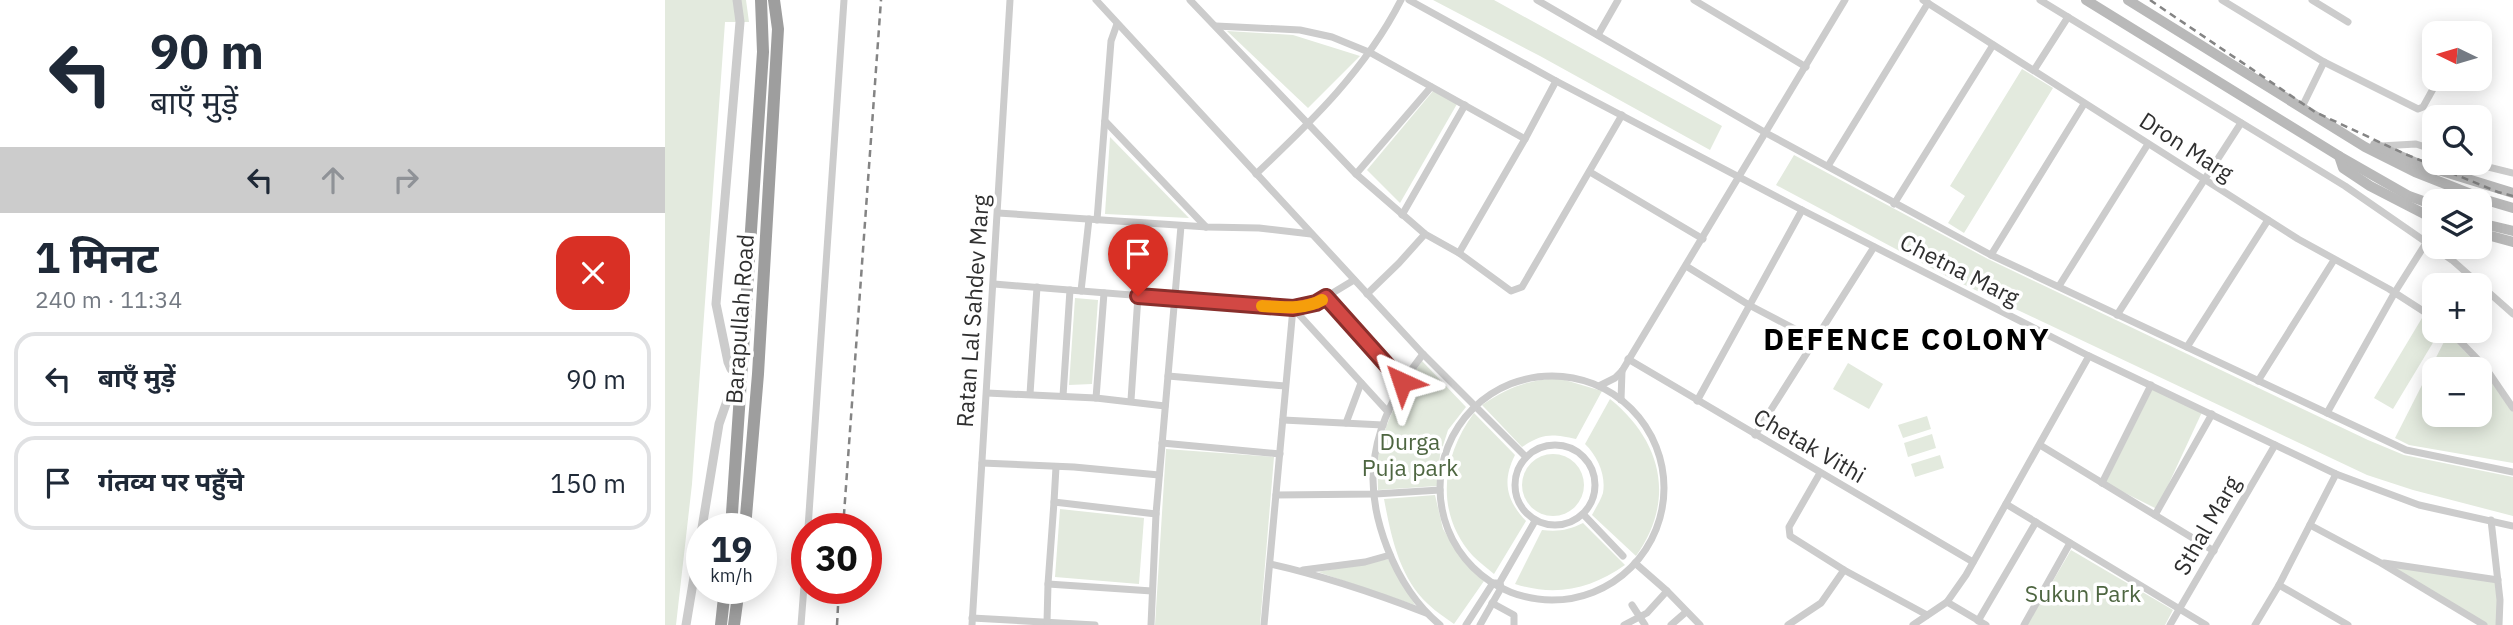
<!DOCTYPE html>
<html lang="hi">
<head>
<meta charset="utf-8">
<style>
	body { margin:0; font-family:"IBM Plex Sans","Noto Sans Devanagari",sans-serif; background:#f6f6f7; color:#1f2937; height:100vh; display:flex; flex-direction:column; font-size:26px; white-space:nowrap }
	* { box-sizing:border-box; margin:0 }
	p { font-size:23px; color:#747a83 }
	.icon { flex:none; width:38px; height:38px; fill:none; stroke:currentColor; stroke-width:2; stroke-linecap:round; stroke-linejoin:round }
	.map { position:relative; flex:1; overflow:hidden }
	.panel { display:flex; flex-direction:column; background:#fff; width:665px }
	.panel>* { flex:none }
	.hud { background:#fff; color:#1f2937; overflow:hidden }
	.needle { width:46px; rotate:275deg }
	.buttons { position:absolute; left:1757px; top:21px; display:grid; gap:14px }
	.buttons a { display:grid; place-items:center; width:70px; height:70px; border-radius:14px; background:#fff; box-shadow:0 4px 18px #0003; font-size:35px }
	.speed { position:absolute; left:21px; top:513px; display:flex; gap:14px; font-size:35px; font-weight:700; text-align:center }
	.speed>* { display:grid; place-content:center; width:91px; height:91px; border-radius:50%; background:#fff; box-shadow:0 4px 18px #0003; line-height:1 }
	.speed small { font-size:18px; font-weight:400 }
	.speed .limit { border:10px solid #d22; background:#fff; color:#111 }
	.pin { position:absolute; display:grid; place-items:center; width:60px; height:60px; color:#fff; margin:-72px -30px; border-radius:50% 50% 50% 0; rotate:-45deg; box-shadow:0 0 7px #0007 }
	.pin .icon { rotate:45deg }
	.me { position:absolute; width:77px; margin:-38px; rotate:318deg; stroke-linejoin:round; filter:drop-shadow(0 0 5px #0008) }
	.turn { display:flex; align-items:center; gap:24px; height:147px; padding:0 35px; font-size:32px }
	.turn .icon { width:91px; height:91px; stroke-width:2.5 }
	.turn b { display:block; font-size:49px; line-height:60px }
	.lanes { display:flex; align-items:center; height:66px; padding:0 35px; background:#0003; justify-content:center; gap:35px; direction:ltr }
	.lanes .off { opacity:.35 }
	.round { display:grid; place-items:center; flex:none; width:74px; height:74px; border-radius:21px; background:#f6f6f7 }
	.overview { display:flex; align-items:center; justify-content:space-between; height:119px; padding:0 35px }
	h1 { font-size:42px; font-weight:700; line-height:52px }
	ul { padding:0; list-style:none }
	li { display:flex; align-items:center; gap:21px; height:94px; margin:0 14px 10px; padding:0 21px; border:4px solid #e0e1e3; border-radius:21px }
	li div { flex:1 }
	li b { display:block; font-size:26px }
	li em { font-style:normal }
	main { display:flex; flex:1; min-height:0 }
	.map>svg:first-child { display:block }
	.green { fill:#e3eade; fill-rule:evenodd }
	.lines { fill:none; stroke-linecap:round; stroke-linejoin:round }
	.minor { stroke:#ccc; stroke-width:7 }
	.tertiary { stroke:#ccc; stroke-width:9 }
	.secondary { stroke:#b9b9b9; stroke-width:10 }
	.trunk { stroke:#9e9e9e; stroke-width:12 }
	.rail { stroke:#848484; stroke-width:2.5; stroke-dasharray:7 5; stroke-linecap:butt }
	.route-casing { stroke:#882f2c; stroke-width:18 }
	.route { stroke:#d24844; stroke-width:12 }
	.slow { stroke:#f59e0b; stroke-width:12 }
	.labels { text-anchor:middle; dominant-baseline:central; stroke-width:7; stroke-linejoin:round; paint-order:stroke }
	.street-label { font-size:23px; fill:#2f2f2f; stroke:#fff }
	.park-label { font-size:23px; fill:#4e6641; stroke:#fff }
	.district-label { font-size:30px; font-weight:bold; letter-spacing:2px; fill:#000; stroke:#fff }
</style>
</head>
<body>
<main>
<section class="panel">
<div class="hud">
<div class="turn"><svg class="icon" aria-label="left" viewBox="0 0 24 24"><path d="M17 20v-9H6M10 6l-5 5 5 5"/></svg><div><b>90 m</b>बाएँ मुड़ें</div></div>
<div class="lanes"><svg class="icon" aria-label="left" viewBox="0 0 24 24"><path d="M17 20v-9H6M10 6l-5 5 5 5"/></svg><svg class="icon off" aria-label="ahead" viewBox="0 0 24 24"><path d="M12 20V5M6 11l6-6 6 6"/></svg><svg class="icon off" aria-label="right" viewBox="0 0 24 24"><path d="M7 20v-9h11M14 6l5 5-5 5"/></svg></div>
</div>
<div class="overview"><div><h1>1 मिनट</h1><p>240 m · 11:34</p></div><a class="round" style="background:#d93025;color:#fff"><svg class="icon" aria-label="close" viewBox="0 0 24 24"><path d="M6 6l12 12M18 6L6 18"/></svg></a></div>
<ul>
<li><svg class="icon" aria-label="left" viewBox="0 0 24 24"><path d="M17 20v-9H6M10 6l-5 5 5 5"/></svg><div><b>बाएँ मुड़ें</b></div><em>90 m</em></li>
<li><svg class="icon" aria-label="arrive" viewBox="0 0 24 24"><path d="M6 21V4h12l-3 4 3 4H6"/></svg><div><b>गंतव्य पर पहुँचे</b></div><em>150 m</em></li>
</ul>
</section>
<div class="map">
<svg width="1848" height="625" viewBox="0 0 1848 625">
	<rect width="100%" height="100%" fill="#fff"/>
	<g class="green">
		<path d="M0,0H81L84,22H60L27,484L11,625H0Z"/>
		<path d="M768,0H829L1057,126L1045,150L875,56Z"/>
		<path d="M562,31L628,35L695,56L643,108Z"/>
		<path d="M1357,69L1388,88L1299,233L1283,223L1300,196L1285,186Z"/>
		<path d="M768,91L792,104L735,203L702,170Z"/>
		<path d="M445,137L524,218L440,214Z"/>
		<path d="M1129,155L1323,259L1703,440L1739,455L1848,477V516L1748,490L1702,475L1285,278L1111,185Z"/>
		<path d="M410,298L433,300L427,384L404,385Z"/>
		<path d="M1757,318L1769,325V331H1775L1728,409L1709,398Z"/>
		<path d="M1783,334L1816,368L1848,412V463L1744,445L1730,438ZM1769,369H1815V415H1769Z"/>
		<path d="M757,361L801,407L783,430L775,455L772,486L713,490C713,477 712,463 714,451C721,418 738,389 757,361Z"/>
		<path d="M1183,363L1218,384L1204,409L1168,389Z"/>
		<path d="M893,378L937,391L911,439C887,434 878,433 857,447L817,405C844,387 860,381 893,378Z"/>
		<path d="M1487,387L1538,410L1492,509L1438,482Z"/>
		<path d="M945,399C997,441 1011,500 971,556L927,515C930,509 936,500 938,493C941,475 933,457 920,444Z"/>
		<path d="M809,413L850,455C837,481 841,500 861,521L829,574C822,568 814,562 808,556C769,513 777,456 809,413Z"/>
		<path d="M1262,416L1266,429L1238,438L1233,425Z"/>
		<path d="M1267,434L1271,448L1243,457L1239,443Z"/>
		<path d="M501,449L609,457L595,625H490Z"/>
		<circle cx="888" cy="485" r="31"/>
		<path d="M1275,455L1279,468L1250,477L1246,464Z"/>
		<path d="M770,495L778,529L796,557L819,581L789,624C781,618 771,612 763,604C734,577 726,536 719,499Z"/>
		<path d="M395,509L479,518L474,584L390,577Z"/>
		<path d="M918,523L960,565C926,589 891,597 850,584L877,530C893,532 904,530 918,523Z"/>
		<path d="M1406,550L1508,610L1500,625H1362Z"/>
		<path d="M723,559L750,605L653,572Z"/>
		<path d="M1716,563L1833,580L1834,625H1819Z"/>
	</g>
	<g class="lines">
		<g class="minor">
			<path d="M431,0L758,354L861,457"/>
			<path d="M525,0L691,174L760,234L794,253L846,291L857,287L957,115"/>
			<path d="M744,0L891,81L1137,210L1424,356L1671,474L1754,505L1848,526"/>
			<path d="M872,0L1101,133L1326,255L1741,450L1848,472"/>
			<path d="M1029,0L1141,67"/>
			<path d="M1258,0L1633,239L1724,289L1769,318"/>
			<path d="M1375,0L1680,186L1787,260L1848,314"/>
			<path d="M1557,0L1659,62L1753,109L1758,107L1773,80"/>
			<path d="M1647,0L1683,22"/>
			<path d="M551,26L635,30L667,37L706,53L860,139"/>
			<path d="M933,35L953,0"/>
			<path d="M1369,70L1403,17"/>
			<path d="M1637,107L1659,62"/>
			<path d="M440,121L541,227"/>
			<path d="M1715,146L1751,144L1769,150"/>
			<path d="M1807,163L1848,173"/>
			<path d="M1163,166L1263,3"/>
			<path d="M925,172L1038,239"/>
			<path d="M591,174C647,121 701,69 736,0"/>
			<path d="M691,174L766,87"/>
			<path d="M1229,204L1328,45"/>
			<path d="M333,213L542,227L594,228L646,234"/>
			<path d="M737,215L800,105"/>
			<path d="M432,220L446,41L452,24"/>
			<path d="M794,253L860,139L891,81"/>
			<path d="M1326,255L1419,104"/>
			<path d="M1021,266L1084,305L1151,340"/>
			<path d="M329,284L628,308L651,303L689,280"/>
			<path d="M1394,286L1483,144"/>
			<path d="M416,291L424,219"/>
			<path d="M702,294L734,263L760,234"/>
			<path d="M661,297L737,382"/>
			<path d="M628,308L723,412"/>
			<path d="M1452,315L1576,123"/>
			<path d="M1785,331L1820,367L1848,408"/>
			<path d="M1522,347L1603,220"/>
			<path d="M758,354C735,384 716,417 710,455C700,512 731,589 775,625"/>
			<path d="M963,359L1308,562"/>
			<path d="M503,376L620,386"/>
			<circle cx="887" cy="488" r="112"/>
			<path d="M1593,381L1669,260"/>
			<path d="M934,386L950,378L957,371L1180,0"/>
			<path d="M322,393L431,398L500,406"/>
			<path d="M365,394L372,287"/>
			<path d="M398,396L405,290"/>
			<path d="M431,398L439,293"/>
			<path d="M466,400L473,296"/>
			<path d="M956,400L957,371"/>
			<path d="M1032,401L1137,210"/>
			<path d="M1662,413L1730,292L1761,243"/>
			<path d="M618,420L718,425"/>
			<path d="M681,423L696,383"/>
			<path d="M1090,435L1209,247"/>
			<path d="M497,443L615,454"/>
			<circle cx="890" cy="485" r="40"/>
			<path d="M1375,445L1549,551"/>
			<path d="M317,463L409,467L494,475"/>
			<path d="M1155,473L1124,527L1125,536L1179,570L1262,615"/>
			<path d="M1437,483L1486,385"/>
			<path d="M611,495L710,494L775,490"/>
			<path d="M389,502L391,467"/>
			<path d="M1341,504L1541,625"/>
			<path d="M918,514L958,556"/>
			<path d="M1490,515L1547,414"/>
			<path d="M1826,520L1835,600L1834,625"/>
			<path d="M1645,525L1716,563L1819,625"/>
			<path d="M143,528L179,0"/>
			<path d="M970,563L1002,591L1035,625"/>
			<path d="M1719,563L1833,580"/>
			<path d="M605,564C659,576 709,593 761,613"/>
			<path d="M638,570L700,562L725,555"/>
			<path d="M1614,585L1683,625"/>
			<path d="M487,591L383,584L389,502L491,514"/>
			<path d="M1282,602L1321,625"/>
			<path d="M827,603L849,615V625"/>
			<path d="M967,605L980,625"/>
			<path d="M307,618L430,625"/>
			<path d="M1313,621L1371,522"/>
			<path d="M382,622L383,584"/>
			<path d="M136,625L142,547"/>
			<path d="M307,625L345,0"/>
			<path d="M486,625L491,514L516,226"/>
			<path d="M599,625L628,308"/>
			<path d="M801,625L828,583H831"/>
			<path d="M815,625L836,588L835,582L870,521"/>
			<path d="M959,625L982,613L1002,591"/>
			<path d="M1006,625L1021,612"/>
			<path d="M1123,625L1156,603L1179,570"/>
			<path d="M1248,625L1282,602L1301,575L1424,356"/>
			<path d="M1359,625L1405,543"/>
			<path d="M1505,625L1610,445"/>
			<path d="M1590,625L1614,585L1671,474"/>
		</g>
		<g class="tertiary">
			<path d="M72,0L75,22L51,304L63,362L66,369L77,377"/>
			<path d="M37,528L54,424L63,398L76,389"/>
			<path d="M21,625L37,529"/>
		</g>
		<g class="secondary">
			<path d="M1421,0L1674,156L1744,196L1769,205"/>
			<path d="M1463,0L1700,147L1750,172L1821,200L1848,208"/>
			<path d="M1710,145L1754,164L1848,193"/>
			<path d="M1674,156L1678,168L1705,186L1769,219"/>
			<path d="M1815,223L1848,231"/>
			<path d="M1815,233L1848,242"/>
		</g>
		<g class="trunk">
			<path d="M66,528L98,52L96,0"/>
			<path d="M80,528L93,374L113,29L109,0"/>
			<path d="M56,625L60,588"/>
			<path d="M69,625L74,588"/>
		</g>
		<g class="rail">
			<path d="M1485,0L1650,112L1740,154L1833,192L1848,196"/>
			<path d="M178,528L216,0"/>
			<path d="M172,625L174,588"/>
		</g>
	</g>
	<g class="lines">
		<g class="route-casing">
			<path id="route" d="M473,296L628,308L651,303L661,297L737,382"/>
		</g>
		<use href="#route" class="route"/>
		<path class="slow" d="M597,306C617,307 639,310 657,300"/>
	</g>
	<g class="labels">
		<g class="street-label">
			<text transform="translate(1522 146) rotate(33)">Dron Marg</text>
			<text transform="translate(1295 269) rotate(27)">Chetna Marg</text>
			<text transform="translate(307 311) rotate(-86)">Ratan Lal Sahdev Marg</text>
			<text transform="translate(74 319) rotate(-86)">Barapullah Road</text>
			<text transform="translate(1145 445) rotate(30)">Chetak Vithi</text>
			<text transform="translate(1541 525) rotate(-60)">Sthal Marg</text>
		</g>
		<g class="park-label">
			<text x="745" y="441">Durga<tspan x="745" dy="26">Puja park</tspan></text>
			<text x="1418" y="593">Sukun Park</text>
		</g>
		<g class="district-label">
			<text x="1242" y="338">DEFENCE COLONY</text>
		</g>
	</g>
</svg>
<div class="buttons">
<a><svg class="needle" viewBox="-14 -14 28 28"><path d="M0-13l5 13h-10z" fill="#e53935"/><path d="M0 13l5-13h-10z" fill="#747a83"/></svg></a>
<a><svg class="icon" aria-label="search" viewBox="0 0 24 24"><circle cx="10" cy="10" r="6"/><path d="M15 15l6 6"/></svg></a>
<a><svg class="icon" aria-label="layers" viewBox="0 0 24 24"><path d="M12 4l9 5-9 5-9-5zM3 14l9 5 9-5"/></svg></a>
<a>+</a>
<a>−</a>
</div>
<div class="speed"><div>19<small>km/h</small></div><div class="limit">30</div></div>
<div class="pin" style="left:473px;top:296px;background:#d93025"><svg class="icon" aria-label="arrive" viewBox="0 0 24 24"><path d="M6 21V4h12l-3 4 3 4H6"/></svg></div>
<svg class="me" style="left:737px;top:382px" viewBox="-20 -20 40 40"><path d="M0-17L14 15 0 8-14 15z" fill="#d24844" stroke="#fff" stroke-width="4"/></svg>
</div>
</main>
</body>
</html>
